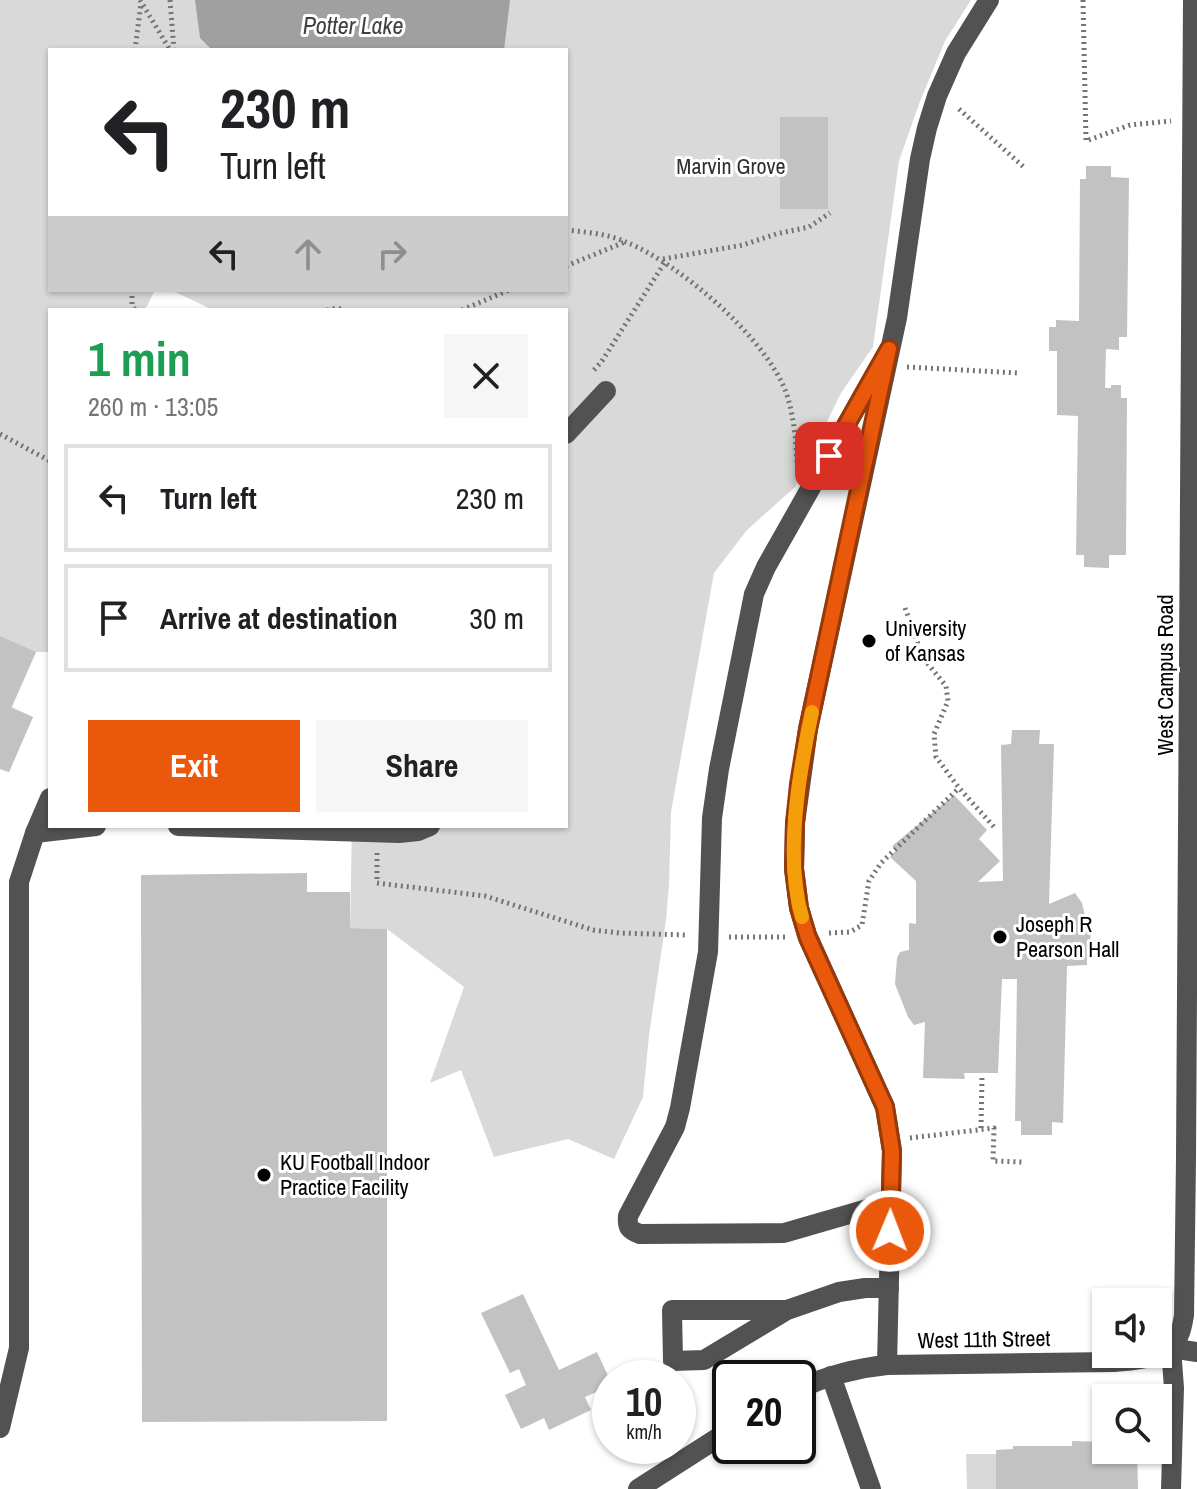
<!DOCTYPE html>
<html lang="en">
<head>
<meta charset="utf-8">
<style>
	body { margin:0; font-family:"Archivo Narrow",sans-serif; background:#f6f6f6; color:#202124; height:100vh; display:flex; flex-direction:column; font-size:30px; white-space:nowrap }
	* { box-sizing:border-box; margin:0 }
	p { font-size:26px; color:#757577 }
	.icon { flex:none; width:44px; height:44px; fill:none; stroke:currentColor; stroke-width:2; stroke-linecap:round; stroke-linejoin:round }
	.map { position:relative; flex:1; overflow:hidden }
	.panel { position:absolute; left:48px; top:308px; width:520px; height:520px; display:flex; flex-direction:column; background:#fff; border-radius:0px; box-shadow:0 2px 6px #0004 }
	.panel>* { flex:none }
	.hud { position:absolute; left:48px; top:48px; width:520px; height:244px; border-radius:0px; box-shadow:0 2px 6px #0004; background:#fff; color:#202124; overflow:hidden }
	.tools { position:absolute; left:1092px; top:1288px; display:grid; gap:16px }
	.tools a { display:grid; place-items:center; width:80px; height:80px; border-radius:0px; background:#fff; box-shadow:0 2px 6px #0004; font-size:40px }
	.speed { position:absolute; left:592px; top:1360px; display:flex; gap:16px; font-size:40px; font-weight:700; text-align:center }
	.speed>* { display:grid; place-content:center; width:104px; height:104px; border-radius:50%; background:#fff; box-shadow:0 2px 6px #0004; line-height:1 }
	.speed small { font-size:20px; font-weight:400 }
	.speed .limit { border:4px solid #111; border-radius:12px; background:#fff; color:#111 }
	.pin { position:absolute; display:grid; place-items:center; width:68px; height:68px; color:#fff; margin:-34px; border-radius:16px; box-shadow:0 4px 12px #0006 }
	.me { position:absolute; width:88px; margin:-44px; rotate:1deg; stroke-linejoin:round; filter:drop-shadow(0 0 6px #0008) }
	.turn { display:flex; align-items:center; gap:28px; height:168px; padding:0 40px; font-size:36px }
	.turn .icon { width:104px; height:104px; stroke-width:2.5 }
	.turn b { display:block; font-size:56px; line-height:68px }
	.lanes { display:flex; align-items:center; height:76px; padding:0 40px; background:#0003; justify-content:center; gap:40px; direction:ltr }
	.lanes .off { opacity:.35 }
	.round { display:grid; place-items:center; flex:none; width:84px; height:84px; border-radius:0px; background:#f6f6f6 }
	.summary { display:flex; align-items:center; justify-content:space-between; height:136px; padding:0 40px }
	h1 { font-size:48px; font-weight:700; line-height:60px; color:#1e9e55 }
	.cta { display:flex; gap:16px; margin-top:auto; padding:16px 40px }
	.cta a { flex:1; height:92px; border-radius:0px; background:#ea580c; color:#fff; font-size:32px; font-weight:700; line-height:92px; text-align:center }
	.cta a+a { background:#f6f6f6; color:#202124 }
	ul { padding:0; list-style:none }
	li { display:flex; align-items:center; gap:24px; height:108px; margin:0 16px 12px; padding:0 24px; border:4px solid #e0e0e0; border-radius:0px }
	li div { flex:1 }
	li b { display:block; font-size:30px }
	li em { font-style:normal }
	.map>svg:first-child { display:block }
	.green { fill:#d9d9d9 }
	.water { fill:#a0a0a0 }
	.building { fill:#c2c2c2 }
	.lines { fill:none; stroke-linecap:round; stroke-linejoin:round }
	.path { stroke:#747474; stroke-width:5; stroke-dasharray:2 4; stroke-linecap:butt }
	.minor { stroke:#525252; stroke-width:20 }
	.route-casing { stroke:#983908; stroke-width:20 }
	.route { stroke:#ea580c; stroke-width:14 }
	.slow { stroke:#f59e0b; stroke-width:14 }
	.poi-dot { fill:#000; stroke:#fff; stroke-width:3 }
	.labels { text-anchor:middle; dominant-baseline:central; stroke-width:6; stroke-linejoin:round; paint-order:stroke }
	.park-label { font-size:22px; fill:#303030; stroke:#fff }
	.poi-label { font-size:22px; fill:#000; stroke:#fff; text-anchor:start }
	.street-label { font-size:22px; fill:#000; stroke:#fff }
	.water-label { font-size:24px; font-style:italic; fill:#414141; stroke:#fff }
</style>
</head>
<body>
<div class="map">
<svg width="1197" height="1489" viewBox="0 0 1197 1489">
	<rect width="100%" height="100%" fill="#fff"/>
	<g class="green">
		<path d="M0,0H971L945,41L919,104L899,161L873,347L841,393L795,487L747,530L714,573L671,812L669,884L666,920L649,1035L643,1097L614,1159L568,1139L494,1157L461,1070L430,1083L464,987L387,929L350,928L352,826H566V310H213L171,290H566V50H50V290H155L145,310H50V652H36L12,707L33,717L9,772L0,769Z"/>
		<path d="M966,1454H996V1489H967Z"/>
	</g>
	<path class="water" d="M195,0H510L504,50H212L200,38Z"/>
	<g class="building">
		<rect x="780" y="117" width="48" height="92"/>
		<path d="M1086,166H1111V177L1129,178L1127,337H1119V350L1106,349L1105,388H1111V385H1121V398H1127L1126,555H1109V568L1084,567V555H1076L1078,416L1057,415V351H1049V327H1056V320L1079,321L1080,179H1086Z"/>
		<path d="M0,636L36,652L11,708L33,717L9,772L0,769Z"/>
		<path d="M1012,730H1040L1039,744H1054L1049,904L1075,893L1082,903L1086,920H1091L1090,957L1087,956V965L1067,966L1063,1123L1052,1122V1135H1021V1121H1015L1017,979H1002L998,1073H964L965,1079L923,1078L925,1022L914,1025L908,1017L895,984L897,958L900,952L909,950V923L916,924V881L890,857L897,849L892,846L954,795L987,830L979,839L1000,861L978,882L1003,881L1001,745L1011,744Z"/>
		<path d="M307,873V892H350V928L387,929V1421L142,1422L141,875Z"/>
		<path d="M523,1294L559,1370L597,1352L610,1380V1386L585,1397L591,1410L549,1430L544,1418L521,1429L505,1395L526,1385L519,1369L510,1373L481,1313Z"/>
		<path d="M1072,1441L1106,1442V1450H1137L1138,1489H996V1450L1013,1449V1446H1072Z"/>
	</g>
	<g class="lines">
		<g class="path">
			<path d="M140,0L170,50"/>
			<path d="M170,0L174,50"/>
			<path d="M1083,0L1086,141L1130,125L1171,121"/>
			<path d="M135,50L141,3"/>
			<path d="M959,109L1026,169"/>
			<path d="M566,230C586,232 608,234 626,242C680,264 765,337 786,392C794,416 796,440 797,465"/>
			<path d="M663,259L743,245L776,234L809,227L830,213"/>
			<path d="M566,266L625,242"/>
			<path d="M132,290V305L135,310"/>
			<path d="M327,310L337,308L344,310"/>
			<path d="M462,310L509,290"/>
			<path d="M907,367L1018,373"/>
			<path d="M594,370L602,361L665,262"/>
			<path d="M0,434L50,461"/>
			<path d="M905,608L923,658L946,686L948,701L934,734L936,757L959,788L995,828"/>
			<path d="M377,853V883L485,896L593,930L619,933L687,935"/>
			<path d="M829,933L850,932L862,925L869,881L881,863L959,788"/>
			<path d="M729,937H787"/>
			<path d="M981,1128L982,1077"/>
			<path d="M910,1138L994,1128L993,1161L1023,1162"/>
		</g>
		<g class="minor">
			<path d="M879,367L766,567L754,594L719,769L712,818L708,952L680,1108L675,1127L628,1216C627,1227 629,1230 640,1234L784,1233L891,1202"/>
			<path d="M566,434L606,391"/>
			<path d="M178,826L399,833L418,831L430,826"/>
			<path d="M35,833L96,826"/>
			<path d="M787,1310H672L673,1361L704,1360L787,1310L839,1292L865,1288H889"/>
			<path d="M1171,1348L1174,1388L1171,1489"/>
			<path d="M1171,1348L1197,1352"/>
			<path d="M887,1365L892,1151L885,1107L807,935L799,908L794,869L795,823L808,729L897,318L920,159L927,128L937,96L956,53L989,0"/>
			<path d="M831,1376L871,1489"/>
			<path d="M798,1389C827,1376 855,1368 887,1365L1114,1362C1136,1360 1169,1359 1179,1335C1182,1329 1183,1321 1184,1315L1186,1159L1193,0"/>
			<path d="M0,1428L19,1348V882L35,833L50,798"/>
			<path d="M638,1489L730,1430"/>
		</g>
	</g>
	<g class="lines">
		<g class="route-casing">
			<path id="route" d="M829,456L889,349L808,729L799,784L795,823L794,869L799,908L808,938L885,1107L892,1151L890,1231"/>
		</g>
		<use href="#route" class="route"/>
		<path class="slow" d="M802,917C784,856 799,773 812,712"/>
	</g>
	<g class="poi-dot">
		<circle cx="869" cy="641" r="8"/>
		<circle cx="1000" cy="937" r="8"/>
		<circle cx="264" cy="1175" r="8"/>
	</g>
	<g class="labels">
		<g class="park-label">
			<text x="731" y="166">Marvin Grove</text>
		</g>
		<g class="poi-label">
			<text x="885" y="628">University<tspan x="885" dy="25">of Kansas</tspan></text>
			<text x="1016" y="924">Joseph R<tspan x="1016" dy="25">Pearson Hall</tspan></text>
			<text x="280" y="1162">KU Football Indoor<tspan x="280" dy="25">Practice Facility</tspan></text>
		</g>
		<g class="street-label">
			<text transform="translate(1165 675) rotate(-90)">West Campus Road</text>
			<text transform="translate(984 1339) rotate(-1)">West 11th Street</text>
		</g>
		<g class="water-label">
			<text x="353" y="25">Potter Lake</text>
		</g>
	</g>
</svg>
<div class="tools">
<a><svg class="icon" aria-label="sound" viewBox="0 0 24 24"><path d="M4 9h4l5-4v14l-5-4H4zM17 9q2 3 0 6"/></svg></a>
<a><svg class="icon" aria-label="search" viewBox="0 0 24 24"><circle cx="10" cy="10" r="6"/><path d="M15 15l6 6"/></svg></a>
</div>
<div class="speed"><div>10<small>km/h</small></div><div class="limit">20</div></div>
<div class="pin" style="left:829px;top:456px;background:#d93025"><svg class="icon" aria-label="arrive" viewBox="0 0 24 24"><path d="M6 21V4h12l-3 4 3 4H6"/></svg></div>
<svg class="me" style="left:890px;top:1231px" viewBox="-20 -20 40 40"><circle r="17" fill="#ea580c" stroke="#fff" stroke-width="3"/><path d="M0-11L8 9 0 5-8 9z" fill="#fff"/></svg>
<div class="hud">
<div class="turn"><svg class="icon" aria-label="left" viewBox="0 0 24 24"><path d="M17 20v-9H6M10 6l-5 5 5 5"/></svg><div><b>230 m</b>Turn left</div></div>
<div class="lanes"><svg class="icon" aria-label="left" viewBox="0 0 24 24"><path d="M17 20v-9H6M10 6l-5 5 5 5"/></svg><svg class="icon off" aria-label="ahead" viewBox="0 0 24 24"><path d="M12 20V5M6 11l6-6 6 6"/></svg><svg class="icon off" aria-label="right" viewBox="0 0 24 24"><path d="M7 20v-9h11M14 6l5 5-5 5"/></svg></div>
</div>
<section class="panel">
<div class="summary"><div><h1>1 min</h1><p>260 m · 13:05</p></div><a class="round"><svg class="icon" aria-label="close" viewBox="0 0 24 24"><path d="M6 6l12 12M18 6L6 18"/></svg></a></div>
<ul>
<li><svg class="icon" aria-label="left" viewBox="0 0 24 24"><path d="M17 20v-9H6M10 6l-5 5 5 5"/></svg><div><b>Turn left</b></div><em>230 m</em></li>
<li><svg class="icon" aria-label="arrive" viewBox="0 0 24 24"><path d="M6 21V4h12l-3 4 3 4H6"/></svg><div><b>Arrive at destination</b></div><em>30 m</em></li>
</ul>
<div class="cta"><a>Exit</a><a>Share</a></div>
</section>
</div>
</body>
</html>
